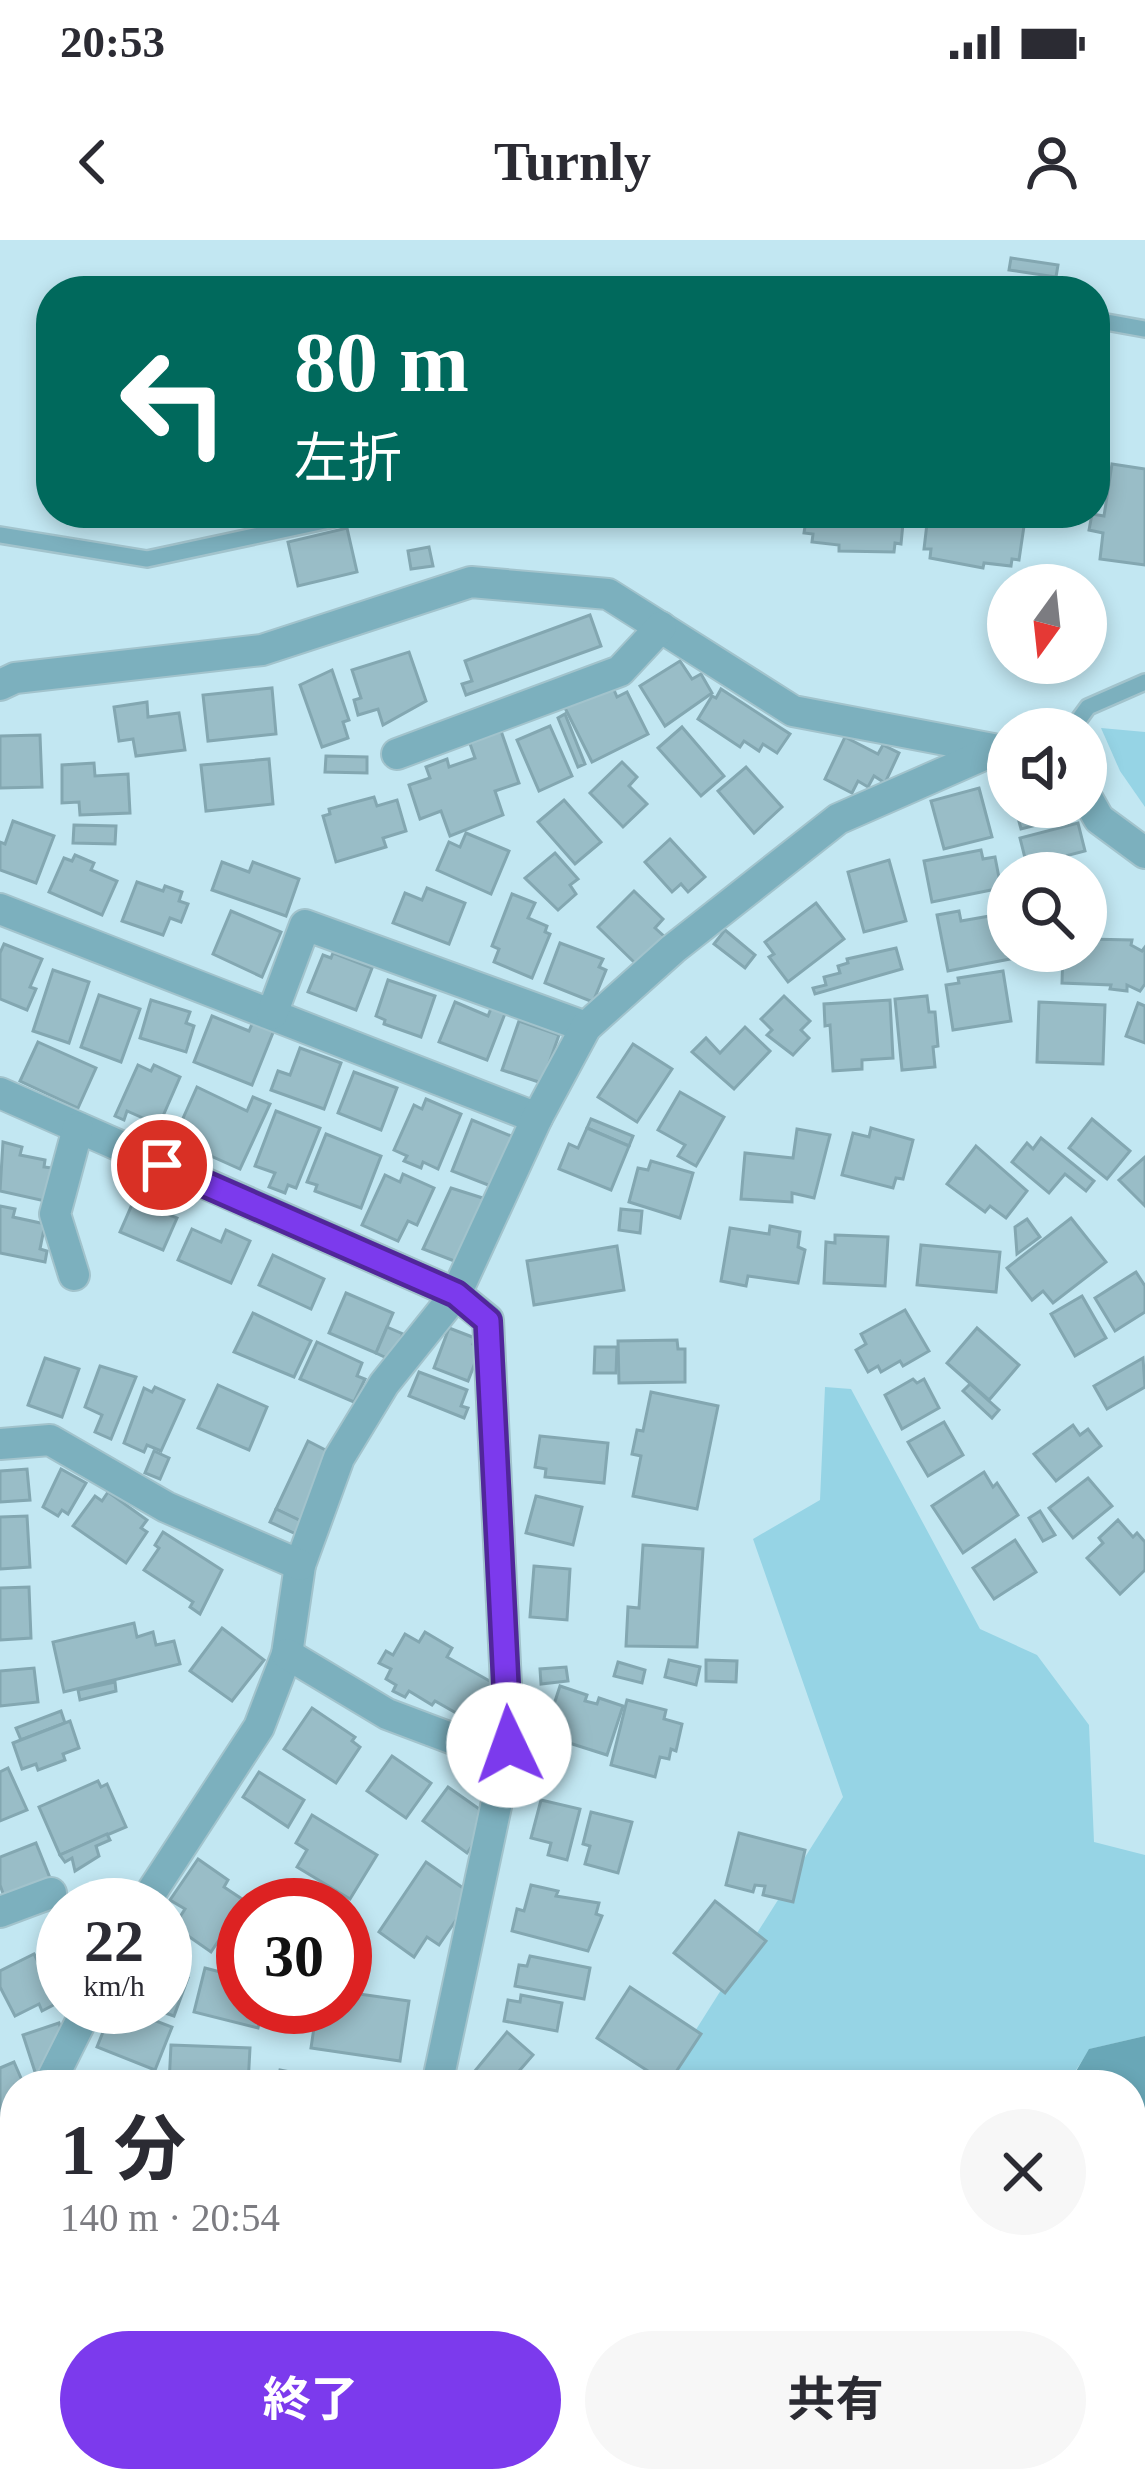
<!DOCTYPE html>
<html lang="ja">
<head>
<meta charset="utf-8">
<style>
	body { margin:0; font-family:"Times New Roman","Noto Sans JP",serif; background:#f7f7f7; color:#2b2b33; height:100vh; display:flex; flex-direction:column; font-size:45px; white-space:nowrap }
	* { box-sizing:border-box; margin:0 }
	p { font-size:39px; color:#7c7c81 }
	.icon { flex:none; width:66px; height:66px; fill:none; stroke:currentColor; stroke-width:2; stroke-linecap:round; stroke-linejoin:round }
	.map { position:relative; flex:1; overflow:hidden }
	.panel { position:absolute; left:0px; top:1830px; width:1146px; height:423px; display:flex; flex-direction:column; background:#fff; border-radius:48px 48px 0 0; box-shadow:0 6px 18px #0003 }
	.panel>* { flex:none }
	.guide { position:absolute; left:36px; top:36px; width:1074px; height:252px; border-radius:48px; box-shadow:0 6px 18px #0003; background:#00695c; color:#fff; overflow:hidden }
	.needle { width:78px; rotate:195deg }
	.fabs { position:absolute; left:987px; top:324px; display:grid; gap:24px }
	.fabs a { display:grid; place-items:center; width:120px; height:120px; border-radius:50%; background:#fff; box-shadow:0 6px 18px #0003; font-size:60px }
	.speed { position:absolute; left:36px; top:1638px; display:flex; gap:24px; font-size:60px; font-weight:700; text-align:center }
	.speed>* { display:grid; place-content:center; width:156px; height:156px; border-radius:50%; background:#fff; box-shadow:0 6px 18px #0003; line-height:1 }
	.speed small { font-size:30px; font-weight:400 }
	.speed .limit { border:18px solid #d22; background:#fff; color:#111 }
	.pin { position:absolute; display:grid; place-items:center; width:102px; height:102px; color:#fff; margin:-51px; border:6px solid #fff; border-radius:50%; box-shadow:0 3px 12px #0007 }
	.me { position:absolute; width:132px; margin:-66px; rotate:357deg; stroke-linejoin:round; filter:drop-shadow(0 0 9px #0008) }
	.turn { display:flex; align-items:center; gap:42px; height:252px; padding:0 60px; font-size:54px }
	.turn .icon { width:156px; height:156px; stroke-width:2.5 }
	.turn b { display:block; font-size:84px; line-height:102px }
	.round { display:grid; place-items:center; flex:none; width:126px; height:126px; border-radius:63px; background:#f7f7f7 }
	.overview { display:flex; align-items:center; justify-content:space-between; height:204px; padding:0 60px }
	h1 { font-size:72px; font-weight:700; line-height:90px }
	.primary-button { display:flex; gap:24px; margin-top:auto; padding:24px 60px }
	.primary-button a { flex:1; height:138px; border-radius:72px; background:#7c3aed; color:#fff; font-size:48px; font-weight:700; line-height:138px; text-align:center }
	.primary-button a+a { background:#f7f7f7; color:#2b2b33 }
	.status { display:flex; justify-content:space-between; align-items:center; height:84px; padding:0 60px; background:#fff; direction:ltr }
	.status svg { height:33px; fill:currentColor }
	header { display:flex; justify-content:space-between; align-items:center; height:156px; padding:0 60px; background:#fff; font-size:54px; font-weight:700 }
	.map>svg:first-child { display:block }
	.green { fill:#96d4e5 }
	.water { fill:#69a7b7 }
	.building { fill:#99bdc7; stroke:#83a7b1; stroke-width:3 }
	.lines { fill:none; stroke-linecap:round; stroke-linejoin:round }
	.lane-casing { stroke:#a2c3cc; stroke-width:20 }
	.street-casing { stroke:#a2c3cc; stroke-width:34 }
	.path { stroke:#748e96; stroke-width:6; stroke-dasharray:9 9; stroke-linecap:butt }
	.lane { stroke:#7cb0be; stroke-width:15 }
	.street { stroke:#7cb0be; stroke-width:30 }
	.route-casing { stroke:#51269a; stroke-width:30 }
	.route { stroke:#7c3aed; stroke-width:21 }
</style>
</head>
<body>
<div class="status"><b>20:53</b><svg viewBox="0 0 49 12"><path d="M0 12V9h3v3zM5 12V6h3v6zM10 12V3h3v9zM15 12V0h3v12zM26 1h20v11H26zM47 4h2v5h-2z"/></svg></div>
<header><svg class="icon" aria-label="back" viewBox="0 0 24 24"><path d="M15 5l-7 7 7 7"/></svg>Turnly<svg class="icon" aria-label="person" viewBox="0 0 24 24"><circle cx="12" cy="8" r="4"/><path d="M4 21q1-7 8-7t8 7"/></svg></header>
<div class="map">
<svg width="1145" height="2251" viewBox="0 0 1145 2251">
	<rect width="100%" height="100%" fill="#c2e7f2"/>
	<g class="green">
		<path d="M1101,488L1145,492V567L1120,531Z"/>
		<path d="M825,1147L851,1149L980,1389L1037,1415L1089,1485L1094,1602L1145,1615V1796L1090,1809L1066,1845H661L843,1557L753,1299L820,1260Z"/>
		<path d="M15,1956V2238H192L202,2251H0V1965Z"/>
		<path d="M195,2238H400L446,2249L467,2238H577L575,2251H205Z"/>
	</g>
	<g class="water">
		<path d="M1145,1796V1943L1131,1959V1845H1068L1089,1809Z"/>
		<path d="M658,2238H993L987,2251H664Z"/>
	</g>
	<g class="building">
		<path d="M1011,18L1058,25L1056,37L1009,30Z"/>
		<path d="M1112,224L1145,229V325L1100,319L1103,293L1089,290L1092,274L1104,276Z"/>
		<path d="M807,273H904L901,304L895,303L894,312L839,311V305L812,302L813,294L804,293Z"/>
		<path d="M928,275L1024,286L1019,320L1012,319L1011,326L984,323L983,328L930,318L931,309H924Z"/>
		<path d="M347,288L357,332L298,346L288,302Z"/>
		<path d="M429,307L433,326L411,329L408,311Z"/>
		<path d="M590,375L601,406L466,455L462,444L472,441L465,421Z"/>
		<path d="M409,412L426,461L383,485L378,469L358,475L354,460L361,458L352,430Z"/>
		<path d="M680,421L692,439L701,434L712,453L665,486L640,446Z"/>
		<path d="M332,430L349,480L343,482L348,498L322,507L300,445Z"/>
		<path d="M611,443L617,457L627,452L648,494L592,522L564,466Z"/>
		<path d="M272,448L276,494L208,501L203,455Z"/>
		<path d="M721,449L790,494L777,513L763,504L759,511L744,501L740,507L698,479L712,456L716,458Z"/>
		<path d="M147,462L148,477L179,473L185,510L136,516L133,499L119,501L114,467Z"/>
		<path d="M565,474L585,524L578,527L558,478Z"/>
		<path d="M550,486L572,536L539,551L517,500Z"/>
		<path d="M682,487L724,536L701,556L658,508Z"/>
		<path d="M500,488L519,543L495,551L503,575L450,596L441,571L420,579L409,545L430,538L426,527L447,519L449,527L475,518L468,498Z"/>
		<path d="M40,495L42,547L0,548V496Z"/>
		<path d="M845,497L878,514L883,505L899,513L885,543L874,536L868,547L858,541L852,553L825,539Z"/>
		<path d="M326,516L367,517V533L325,532Z"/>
		<path d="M269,519L273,564L206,571L201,525Z"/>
		<path d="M622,522L637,537L629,546L647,564L623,587L590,553Z"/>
		<path d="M94,523L95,536L128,534L130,573L80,575L79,562L62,563V525Z"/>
		<path d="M746,527L782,567L754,593L718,551Z"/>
		<path d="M979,548L992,597L944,609L931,561Z"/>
		<path d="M374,557L377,566L397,560L406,591L383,598L386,607L336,622L323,576L330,574L329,569Z"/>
		<path d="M564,560L601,602L575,624L538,582Z"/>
		<path d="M1015,567H1068L1072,576L1021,589Z"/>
		<path d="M13,581L54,596L36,643L0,630V602L5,604Z"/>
		<path d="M1078,583L1085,611L1027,626L1020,598Z"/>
		<path d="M74,585L116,586L115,604L73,603Z"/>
		<path d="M466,593L509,611L491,654L437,630L449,602L460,607Z"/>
		<path d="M670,599L705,637L688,652L681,644L672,652L645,622Z"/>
		<path d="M981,610L983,619L995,617L1001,648L932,662L924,621Z"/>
		<path d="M555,613L578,639L570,645L576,654L558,670L525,638Z"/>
		<path d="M75,615L94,623L91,630L117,641L102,675L49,652L64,618L72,621Z"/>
		<path d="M889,620L906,681L864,692L848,632Z"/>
		<path d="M222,622L249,632L253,622L299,639L286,676L212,650Z"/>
		<path d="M137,642L163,651L165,646L182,652L179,661L188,664L181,682L170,678L163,695L122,681Z"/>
		<path d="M427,648L465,663L449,704L393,683L405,653L422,660Z"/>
		<path d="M634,651L663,679L655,688L665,697L637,725L598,687Z"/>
		<path d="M512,654L535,663L528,678L547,686L545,692L550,694L532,738L494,722L499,709L492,706Z"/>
		<path d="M816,663L844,699L788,742L769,717L774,714L765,702Z"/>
		<path d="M231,671L281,692L262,737L213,714Z"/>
		<path d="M959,671L961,681L1001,674L1010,719L948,731L937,675Z"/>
		<path d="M725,690L755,715L745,728L714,704Z"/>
		<path d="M1086,699L1132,700L1131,705L1142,711L1145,707V744L1140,751L1127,745V751L1110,749L1111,745L1062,743L1063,711H1086Z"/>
		<path d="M560,703L603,719L599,727L606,730L593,762L545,743Z"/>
		<path d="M4,704L42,719L30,747L36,749L27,770L0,759V713Z"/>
		<path d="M896,708L902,729L815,754L813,748L826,745L824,737L840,733L838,726L848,723L847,719Z"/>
		<path d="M333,713L372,728L356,770L308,752L323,715L331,718Z"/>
		<path d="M53,730L89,742L69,803L33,791Z"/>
		<path d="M1003,731L1011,781L953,790L946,745L959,743L958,738Z"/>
		<path d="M388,740L435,756L421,797L384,784L385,780L376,776Z"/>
		<path d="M99,755L140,769L121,822L81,807Z"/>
		<path d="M784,756L810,781L801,790L809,798L793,815L767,795L772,790L761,779Z"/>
		<path d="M927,756L929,772H935L938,806L933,807L935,827L902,830L895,759Z"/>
		<path d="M151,760L190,772L186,783L194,786L186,812L140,798Z"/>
		<path d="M890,760L893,818L862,820V829L833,831L830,785L825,786L824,764Z"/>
		<path d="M455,762L488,776L492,766L506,771L487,820L439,802Z"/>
		<path d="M1039,762L1105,765L1103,824L1037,822Z"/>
		<path d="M1138,763L1145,766V803L1126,796Z"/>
		<path d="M212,776L249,791L253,782L274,790L252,845L194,822Z"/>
		<path d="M519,781L559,795L542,843L502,830Z"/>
		<path d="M745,787L770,811L734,849L692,812L706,798L720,813Z"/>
		<path d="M38,802L96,828L78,868L20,841Z"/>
		<path d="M633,804L672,829L637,882L598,857Z"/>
		<path d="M300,808L341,823L324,869L271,850L278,831L290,835Z"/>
		<path d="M138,825L151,831L154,825L180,837L159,885L127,871L124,880L115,876Z"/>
		<path d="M354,832L397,848L381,890L338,873Z"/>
		<path d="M197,847L247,871L253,857L270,864L240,929L182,903L188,889L180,885Z"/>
		<path d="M680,852L724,877L696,926L678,916L685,905L658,890Z"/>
		<path d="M426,859L461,874L438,929L423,922L421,928L404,921L407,916L394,910L414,865L422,869Z"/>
		<path d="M276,871L320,888L296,948L288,945L285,953L269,947L275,933L255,926Z"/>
		<path d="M591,879L633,896L629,906L587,888Z"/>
		<path d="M1092,879L1130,911L1107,939L1069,908Z"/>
		<path d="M472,880L521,900L501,950L452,931Z"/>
		<path d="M587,888L629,906L611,950L559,929L569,904L578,908Z"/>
		<path d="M871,888L913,900L903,939L896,938L893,948L842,935L853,893L869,897Z"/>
		<path d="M797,889L830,895L814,958L792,953V962L741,959L745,913L793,918Z"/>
		<path d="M326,894L381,916L361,968L315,951L317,945L307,942Z"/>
		<path d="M1041,898L1094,941L1086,951L1065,934L1049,953L1012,922L1027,903L1033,909Z"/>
		<path d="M3,902L22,907L20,915L45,920L44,927L52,928L45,961L0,951Z"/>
		<path d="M976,906L1027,951L1006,978L990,966L985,972L947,944Z"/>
		<path d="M1145,917V966L1119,940Z"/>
		<path d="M651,921L693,933L680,978L629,962L638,928L648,930Z"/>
		<path d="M403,934L434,948L417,985L408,981L398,1001L362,985L385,935L400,942Z"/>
		<path d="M451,948L489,960L457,1022L423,1009Z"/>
		<path d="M134,960L177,978L163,1010L120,992Z"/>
		<path d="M0,966L15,969L13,977L45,984L40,1009L47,1011L45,1022L0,1013Z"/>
		<path d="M621,969L642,971L640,993L619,990Z"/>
		<path d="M1071,978L1106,1022L1053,1063L1043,1051L1032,1060L1007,1028Z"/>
		<path d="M1027,979L1040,997L1017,1014L1015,987Z"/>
		<path d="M770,986L800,992L798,1007L805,1010L798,1043L748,1036L746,1046L721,1041L730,988L769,994Z"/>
		<path d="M192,989L221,1002L226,990L250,1001L231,1043L178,1020Z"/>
		<path d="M835,995L888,997L885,1046L824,1043L826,1002L835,1003Z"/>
		<path d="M921,1005L1000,1012L996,1052L917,1045Z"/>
		<path d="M617,1006L624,1050L534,1065L527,1021Z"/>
		<path d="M273,1015L324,1039L311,1069L259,1045Z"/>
		<path d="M1136,1032L1145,1046V1072L1115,1091L1095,1058Z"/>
		<path d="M346,1053L393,1073L376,1113L329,1093Z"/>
		<path d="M1082,1056L1106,1098L1075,1116L1051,1074Z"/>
		<path d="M905,1070L929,1111L903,1126L900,1121L881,1132L878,1126L868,1132L856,1110L866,1104L861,1094Z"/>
		<path d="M253,1073L311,1101L294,1137L234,1112Z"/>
		<path d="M387,1087L403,1094L391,1120L376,1113Z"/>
		<path d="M449,1088L475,1098L473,1104L481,1107L468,1141L434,1128Z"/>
		<path d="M977,1088L1019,1125L989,1160L947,1123Z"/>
		<path d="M677,1100L678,1109H685V1142L619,1143L618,1101Z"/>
		<path d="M317,1102L362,1123L357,1136L365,1139L354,1162L300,1139Z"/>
		<path d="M595,1107H617L616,1133H594Z"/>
		<path d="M45,1118L79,1129L62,1177L28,1165Z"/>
		<path d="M1143,1118L1145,1147L1107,1169L1094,1146Z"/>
		<path d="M100,1126L136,1137L111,1199L95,1192L102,1175L85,1167Z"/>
		<path d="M419,1132L467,1150L461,1166L468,1168L464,1178L409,1156Z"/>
		<path d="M913,1139L917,1143L924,1139L939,1168L902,1189L885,1155Z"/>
		<path d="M970,1144L999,1170L992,1178L963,1151Z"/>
		<path d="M218,1145L267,1167L249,1210L198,1188Z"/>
		<path d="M155,1147L184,1160L161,1211L147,1205L144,1212L124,1203L144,1148L152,1152Z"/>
		<path d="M651,1152L718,1166L697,1269L633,1256L641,1216L632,1214L637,1190L643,1191Z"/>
		<path d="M944,1182L963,1215L928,1236L908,1202Z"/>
		<path d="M1073,1185L1080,1195L1088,1189L1101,1206L1056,1241L1034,1214Z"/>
		<path d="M540,1196L608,1203L604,1243L545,1237L546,1229L535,1227Z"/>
		<path d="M308,1201L335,1215L301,1281L276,1269Z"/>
		<path d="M154,1211L169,1218L160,1239L145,1233Z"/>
		<path d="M27,1229L30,1260L0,1262V1231Z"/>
		<path d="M61,1229L86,1243L68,1274L62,1270L58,1276L43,1267Z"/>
		<path d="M984,1232L993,1247L997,1243L1018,1275L963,1313L932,1266Z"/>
		<path d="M1088,1238L1112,1266L1073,1298L1049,1268Z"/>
		<path d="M108,1252L147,1280L141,1288L147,1292L126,1323L73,1286L95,1256L102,1261Z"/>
		<path d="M536,1256L582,1267L573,1305L526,1293Z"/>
		<path d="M276,1269L301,1281L296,1294L270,1282Z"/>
		<path d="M1040,1271L1055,1295L1043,1301L1029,1278Z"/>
		<path d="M27,1276L30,1327L0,1329V1277Z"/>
		<path d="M1118,1280L1133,1297L1137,1293L1145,1302V1330L1120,1354L1087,1318L1103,1303L1099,1298Z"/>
		<path d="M163,1292L222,1330L200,1374L190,1367L193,1362L144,1330L159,1308L155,1305Z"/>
		<path d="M1015,1300L1036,1332L994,1359L973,1328Z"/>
		<path d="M643,1305L703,1309L697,1407L626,1406L628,1367L639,1368Z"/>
		<path d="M534,1326L570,1329L567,1380L530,1377Z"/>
		<path d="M29,1347L31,1398L0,1400V1348Z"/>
		<path d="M134,1383L137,1397L153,1392L156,1405L174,1401L180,1424L64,1452L53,1402Z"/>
		<path d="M222,1388L264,1420L232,1461L190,1431Z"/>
		<path d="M425,1392L452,1408L447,1417L495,1444L482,1468L471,1462L463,1477L435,1461L432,1465L409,1451L405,1457L393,1451L396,1445L386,1439L391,1429L379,1423L386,1411L393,1415L405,1394L419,1402Z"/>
		<path d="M669,1420L700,1427L696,1445L665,1437Z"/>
		<path d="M706,1420L737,1421L736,1442L706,1441Z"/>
		<path d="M618,1422L645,1430L642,1443L614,1436Z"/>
		<path d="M566,1427L568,1441L541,1444L540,1429Z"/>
		<path d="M34,1428L38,1462L0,1466V1431Z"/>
		<path d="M115,1442L116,1451L80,1460L78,1450Z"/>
		<path d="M560,1446L587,1455L585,1461L597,1464L599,1458L623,1466L607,1515L544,1495Z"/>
		<path d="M627,1460L666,1470L664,1479L682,1484L676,1511L671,1509L669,1519L660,1517L655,1537L611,1525Z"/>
		<path d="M312,1468L355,1497L352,1501L360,1507L336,1543L284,1509Z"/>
		<path d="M61,1471L65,1483L21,1500L16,1488Z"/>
		<path d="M70,1481L79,1508L63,1514L65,1520L38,1530L36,1524L22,1529L13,1503Z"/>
		<path d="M392,1516L431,1543L406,1578L367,1551Z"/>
		<path d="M8,1528L27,1570L0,1581V1532Z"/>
		<path d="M259,1532L304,1560L288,1587L243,1557Z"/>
		<path d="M98,1541L101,1547L107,1544L126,1587L60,1615L39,1567Z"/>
		<path d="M448,1547L492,1578L467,1613L423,1581Z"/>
		<path d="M541,1560L580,1569L567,1620L548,1615L551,1603L531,1598Z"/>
		<path d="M591,1572L632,1582L618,1633L585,1624L590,1606L583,1604Z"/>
		<path d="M312,1575L377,1615L350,1659L297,1627L307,1610L296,1603Z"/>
		<path d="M739,1593L805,1610L793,1662L763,1655L765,1646L755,1645L753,1652L726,1645Z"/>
		<path d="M107,1594L110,1600L96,1606L99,1616L75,1631L72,1618L65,1622L60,1615Z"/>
		<path d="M36,1603L50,1638L4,1656L0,1645V1617Z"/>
		<path d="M198,1619L228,1640L224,1647L245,1661L211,1712L174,1686L185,1669L170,1660Z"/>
		<path d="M426,1622L473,1655L439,1705L427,1697L414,1717L379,1692Z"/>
		<path d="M531,1645L558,1651L556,1656L599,1663L596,1674L602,1676L588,1711L512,1691L517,1669L524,1671Z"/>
		<path d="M715,1661L766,1701L725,1753L674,1713Z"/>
		<path d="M63,1691V1748H62L43,1705Z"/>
		<path d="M34,1714L59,1762L42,1771L39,1764L15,1776L0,1747V1731Z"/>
		<path d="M530,1716L590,1728L584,1759L515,1746L519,1725L527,1726Z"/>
		<path d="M205,1728L243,1738V1767H263L258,1788L194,1772Z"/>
		<path d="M165,1730L188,1738L174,1776L148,1767H165Z"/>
		<path d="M630,1747L701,1794L668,1844L597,1798Z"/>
		<path d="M345,1752L409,1761L400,1821L311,1808L317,1767H345Z"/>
		<path d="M521,1755L562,1763L557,1791L504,1781L508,1760L520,1762Z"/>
		<path d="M119,1767L172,1787L155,1830L97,1807L105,1787L110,1789Z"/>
		<path d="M59,1783L66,1804L54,1829L36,1835L23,1795Z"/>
		<path d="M507,1792L533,1815L507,1845H489L474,1832Z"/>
		<path d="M171,1805L250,1808L248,1845L169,1844Z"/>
		<path d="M14,1822L24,1845H15V1877L0,1883V1828Z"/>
		<path d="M280,1830L315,1837L313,1845H277Z"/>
	</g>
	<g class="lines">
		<g class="lane-casing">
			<g id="lane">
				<path d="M1095,80L1145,89"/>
				<path d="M0,295L147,319L362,273"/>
				<path d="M1072,489L1088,467L1145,442"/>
			</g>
		</g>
		<g class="street-casing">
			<g id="street">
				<path d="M0,445L15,438L262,410L471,342L608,354L793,471L998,510"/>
				<path d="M397,514L620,431L661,387"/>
				<path d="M1086,556L1099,579L1145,613"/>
				<path d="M0,669L537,878"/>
				<path d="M272,774L305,685L586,787"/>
				<path d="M0,853L456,1054L384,1144L339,1218L300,1325L287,1414L259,1487L143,1665"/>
				<path d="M74,1035L55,974L78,888"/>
				<path d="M0,1204L50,1200L166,1267L300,1325"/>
				<path d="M287,1414L387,1474L464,1503L509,1505"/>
				<path d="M0,1672L51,1653"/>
				<path d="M49,1845L88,1767"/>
				<path d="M437,1845L509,1505L488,1080L456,1054L537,878L586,787L673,709L838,579L995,510"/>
				<path d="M0,1930L15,1906"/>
				<path d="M621,2238L622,2251"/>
			</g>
		</g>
		<g class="path">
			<path d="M0,2103L15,2094"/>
			<path d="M123,2251L127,2238"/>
		</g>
		<use href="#lane" class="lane"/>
		<use href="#street" class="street"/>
	</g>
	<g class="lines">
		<g class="route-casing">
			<path id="route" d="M162,925L456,1054L488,1081L509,1505"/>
		</g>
		<use href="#route" class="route"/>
	</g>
</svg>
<div class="fabs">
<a><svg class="needle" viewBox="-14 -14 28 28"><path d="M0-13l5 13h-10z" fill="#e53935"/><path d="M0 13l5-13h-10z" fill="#7c7c81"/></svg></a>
<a><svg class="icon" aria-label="sound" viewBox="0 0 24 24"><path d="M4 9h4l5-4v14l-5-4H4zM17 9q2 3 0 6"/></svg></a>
<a><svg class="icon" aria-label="search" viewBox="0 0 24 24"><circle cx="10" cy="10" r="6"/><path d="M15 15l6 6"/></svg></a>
</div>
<div class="speed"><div>22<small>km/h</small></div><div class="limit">30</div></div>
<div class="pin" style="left:162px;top:925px;background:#d93025"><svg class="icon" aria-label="arrive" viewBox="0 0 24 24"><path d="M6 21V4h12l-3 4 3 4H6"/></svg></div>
<svg class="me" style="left:509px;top:1505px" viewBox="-20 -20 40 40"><circle r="19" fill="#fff"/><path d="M0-13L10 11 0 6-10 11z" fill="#7c3aed"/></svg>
<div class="guide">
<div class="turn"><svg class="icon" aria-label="left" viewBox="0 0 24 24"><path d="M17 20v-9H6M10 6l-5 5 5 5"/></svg><div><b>80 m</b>左折</div></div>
</div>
<section class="panel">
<div class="overview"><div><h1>1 分</h1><p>140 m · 20:54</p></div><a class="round"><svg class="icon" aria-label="close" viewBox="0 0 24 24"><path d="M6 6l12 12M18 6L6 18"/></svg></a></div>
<div class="primary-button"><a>終了</a><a>共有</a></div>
</section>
</div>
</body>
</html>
